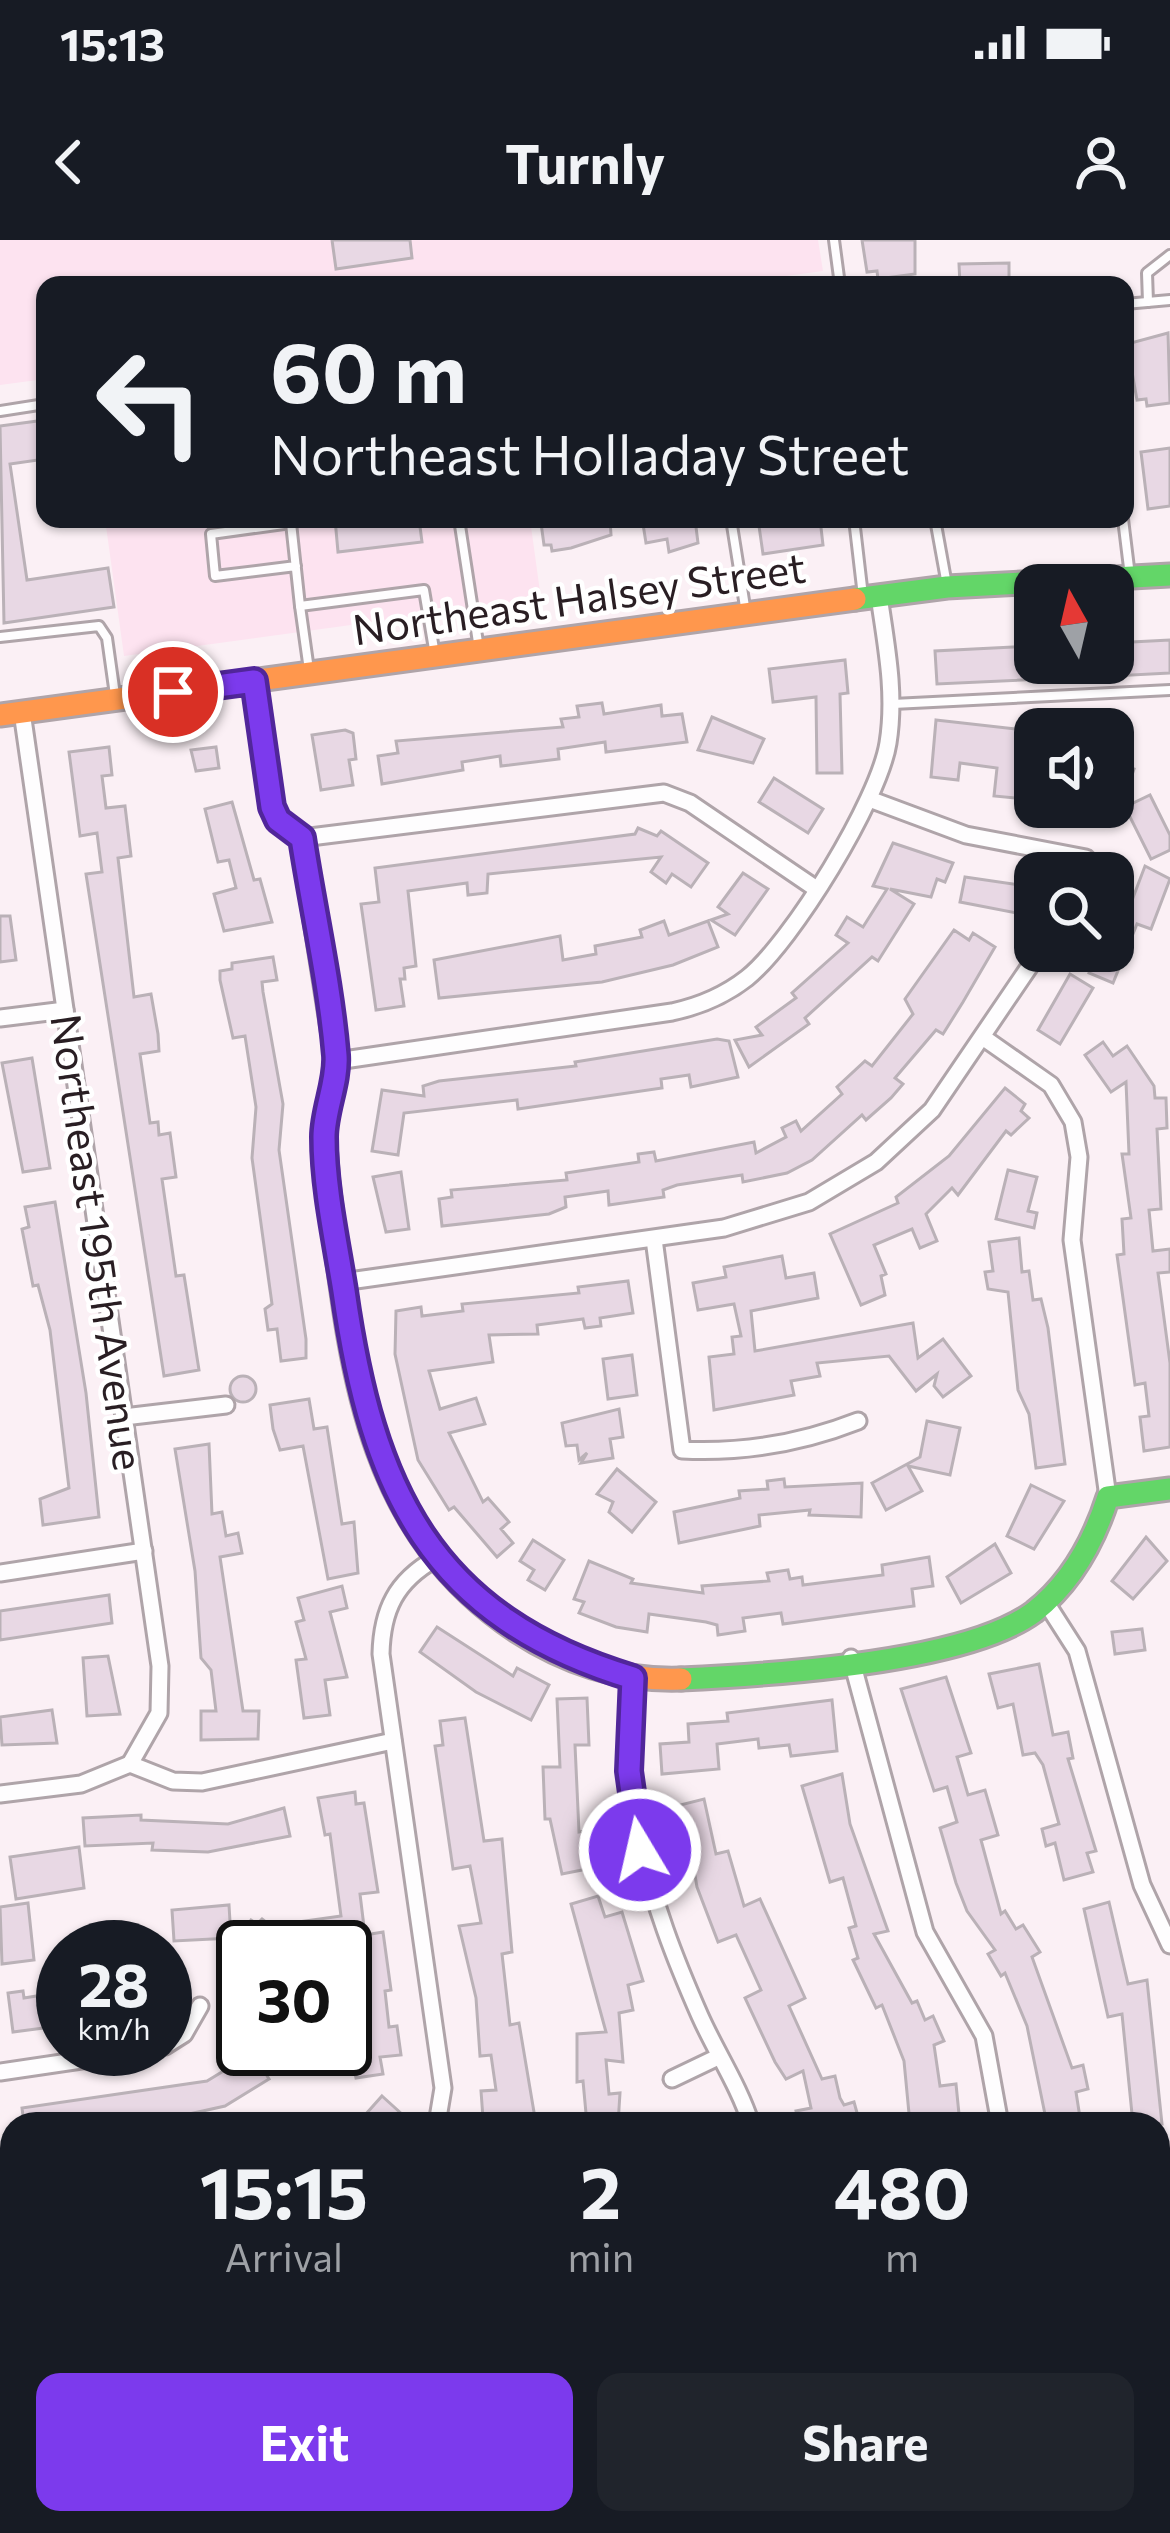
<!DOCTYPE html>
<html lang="en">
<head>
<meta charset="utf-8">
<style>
	body { margin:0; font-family:Commissioner,sans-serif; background:#20242c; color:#f1f3f6; height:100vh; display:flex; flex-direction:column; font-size:45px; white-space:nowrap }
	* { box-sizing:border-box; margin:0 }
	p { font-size:39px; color:#9ea1a6 }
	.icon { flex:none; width:66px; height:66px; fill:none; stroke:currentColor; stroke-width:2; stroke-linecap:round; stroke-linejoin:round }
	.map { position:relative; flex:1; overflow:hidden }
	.sheet { position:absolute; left:0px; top:1872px; width:1170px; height:423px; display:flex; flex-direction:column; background:#171b24; border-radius:36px 36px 0 0; box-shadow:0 3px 9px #0004 }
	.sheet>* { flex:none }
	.top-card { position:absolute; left:36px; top:36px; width:1098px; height:252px; border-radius:24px; box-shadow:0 3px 9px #0004; background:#171b24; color:#f1f3f6; overflow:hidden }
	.needle { width:78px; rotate:352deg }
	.tools { position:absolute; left:1014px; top:324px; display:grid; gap:24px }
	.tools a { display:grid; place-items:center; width:120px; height:120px; border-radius:24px; background:#171b24; box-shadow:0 3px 9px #0004; font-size:60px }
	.speed { position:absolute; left:36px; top:1680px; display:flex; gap:24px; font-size:60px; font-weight:700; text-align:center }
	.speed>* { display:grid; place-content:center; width:156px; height:156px; border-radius:50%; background:#171b24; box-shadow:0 3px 9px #0004; line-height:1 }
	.speed small { font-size:30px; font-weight:400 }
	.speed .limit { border:6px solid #111; border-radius:18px; background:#fff; color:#111 }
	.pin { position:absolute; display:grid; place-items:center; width:102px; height:102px; color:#fff; margin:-51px; border:6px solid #fff; border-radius:50%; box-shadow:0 3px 12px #0007 }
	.me { position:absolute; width:132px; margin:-66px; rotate:351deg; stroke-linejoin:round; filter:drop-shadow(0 0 9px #0008) }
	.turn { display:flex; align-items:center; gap:42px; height:252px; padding:0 36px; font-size:54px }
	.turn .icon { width:156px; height:156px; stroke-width:2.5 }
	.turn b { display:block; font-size:84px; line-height:102px }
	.eta { display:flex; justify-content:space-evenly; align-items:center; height:204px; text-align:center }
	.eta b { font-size:72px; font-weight:700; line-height:84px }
	.action { display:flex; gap:24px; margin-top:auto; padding:24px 36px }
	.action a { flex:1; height:138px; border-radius:24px; background:#7c3aed; color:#fff; font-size:48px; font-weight:700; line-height:138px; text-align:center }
	.action a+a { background:#20242c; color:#f1f3f6 }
	.status { display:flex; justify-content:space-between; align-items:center; height:84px; padding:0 60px; background:#171b24; direction:ltr }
	.status svg { height:33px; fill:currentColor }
	header { display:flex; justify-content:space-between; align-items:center; height:156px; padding:0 36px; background:#171b24; font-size:54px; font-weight:700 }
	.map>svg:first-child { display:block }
	.built { fill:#fde3f0 }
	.building { fill:#e8d8e4; stroke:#bab1b7; stroke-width:3 }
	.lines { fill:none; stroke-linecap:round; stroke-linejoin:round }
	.lane-casing { stroke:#afa4a9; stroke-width:14 }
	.street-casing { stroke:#afa4a9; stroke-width:21 }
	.fast-casing { stroke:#afa4a9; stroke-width:27 }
	.slow-casing { stroke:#afa4a9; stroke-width:27 }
	.lane { stroke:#fefdfe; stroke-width:8 }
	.street { stroke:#fefdfe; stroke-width:15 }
	.fast { stroke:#63d668; stroke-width:21 }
	.slow { stroke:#ff974d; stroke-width:21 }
	.route-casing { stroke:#51269a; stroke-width:30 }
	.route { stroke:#7c3aed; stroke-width:21 }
	.labels { text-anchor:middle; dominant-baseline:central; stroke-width:9; stroke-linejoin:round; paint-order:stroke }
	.street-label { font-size:42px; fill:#291e23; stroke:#fff }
</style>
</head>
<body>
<div class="status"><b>15:13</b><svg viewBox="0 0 49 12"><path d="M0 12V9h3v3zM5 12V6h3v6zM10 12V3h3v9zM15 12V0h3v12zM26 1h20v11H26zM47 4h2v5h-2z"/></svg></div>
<header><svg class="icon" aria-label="back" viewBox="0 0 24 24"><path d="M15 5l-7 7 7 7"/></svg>Turnly<svg class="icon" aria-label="person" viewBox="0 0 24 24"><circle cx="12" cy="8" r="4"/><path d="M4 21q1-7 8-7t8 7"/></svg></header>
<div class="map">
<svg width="1170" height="2293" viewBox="0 0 1170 2293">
	<rect width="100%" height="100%" fill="#fbf0f5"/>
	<g class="built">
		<path d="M0,0H818L823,31L721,45H45V139L0,145Z"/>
		<path d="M105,279H530L541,359L124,416Z"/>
	</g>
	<g class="building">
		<path d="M332,0H410L412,18L336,29Z"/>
		<path d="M862,0H915V34L878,39L877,31L867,32Z"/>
		<path d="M1009,23V45H960L959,24Z"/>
		<path d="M1168,93L1170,163L1147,166L1146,159L1137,160L1127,104Z"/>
		<path d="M45,180V219L10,224L27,340L108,328L114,367L4,383L0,186Z"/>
		<path d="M1170,208V266L1148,269L1141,212Z"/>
		<path d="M335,279H419L422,302L338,312Z"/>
		<path d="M569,279H610L611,295L571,308L552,311L551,305H544L541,283Z"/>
		<path d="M665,279H695L698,303L669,312L667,299L646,303L643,284Z"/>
		<path d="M758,279H820L823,305L763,314Z"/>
		<path d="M1170,400V433L1113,436V403Z"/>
		<path d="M1035,406V423H1105V436L937,444L935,411Z"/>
		<path d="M845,420L848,453L840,454L842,533H817L816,457L773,462L769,429Z"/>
		<path d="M602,463L604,474L661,465L662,476L682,474L687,502L606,512L605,502L558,509L559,519L501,526L500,516L462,522L463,530L382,544L378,516L398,513L396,501L563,487L561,479L579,477L577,466Z"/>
		<path d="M712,477L764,499L753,523L698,510Z"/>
		<path d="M936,480L1033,491L1029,529L1035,530V560L994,556L997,528L960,523L958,540L931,537Z"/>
		<path d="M345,490L353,493L356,519L349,520L353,545L321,550L312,495Z"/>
		<path d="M109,507L112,535L102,536L106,568L125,566L131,616L118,618L134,757L151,754L158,794L159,811L140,814L150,883L158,882L159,895L170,893L176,937L162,939L176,1036L184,1035L199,1130L164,1136L86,634L102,632L97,593L80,596L69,512Z"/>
		<path d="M216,507L219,528L196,531L191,510Z"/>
		<path d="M1113,522L1134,529L1116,583L1113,582Z"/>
		<path d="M774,538L823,569L808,593L759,562Z"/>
		<path d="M1150,555L1170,595V610L1151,619L1125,567Z"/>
		<path d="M232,562L254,640L260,639L272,682L224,691L214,654L236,648L229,620L218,622L205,569Z"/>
		<path d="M638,588L657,596L661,591L708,623L691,647L672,634L666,643L651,632L661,617L488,634L487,653L468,655L467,643L408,651L416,726L404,728L405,739H400L404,766L376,770L361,664L379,662L375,628L635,594Z"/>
		<path d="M893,603L953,623L945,642L937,639L931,657L890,649L914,664L878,721L872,717L805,778L809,784L749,827L735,800L762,795L756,787L796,758L792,753L848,703L836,695L847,677L863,687L887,649L873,646Z"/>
		<path d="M1145,626L1170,639L1151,689L1137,684L1113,743L1089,733L1097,711H1113V683L1122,659L1131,663Z"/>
		<path d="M743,633L768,649L735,695L711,680L728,674L718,667Z"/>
		<path d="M965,637L1027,646L1022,674L960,662Z"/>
		<path d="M0,676H10L16,720L0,722Z"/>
		<path d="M664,681L669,695L708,681L718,707L673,725L602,742L439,758L434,720L560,696L563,720L596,714L595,706L642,697L640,690Z"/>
		<path d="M954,690L969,700L973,693L995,707L963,762L943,794L936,790L895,838L903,844L891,858L866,880L862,875L812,920L787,933L743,942L742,935L677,945L663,950L664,957L609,965L608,951L565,957L566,967L549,974L442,986L439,959L452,957L451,950L567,940L566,933L639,922L638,914L654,912L656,921L754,902L756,913L786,897L782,888L796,881L801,891L842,854L837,847L865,821L872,826L913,774L905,759Z"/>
		<path d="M273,717L277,740L262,742L263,752L283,864L279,910L306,1099V1118L281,1121L277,1089L268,1090L265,1069L272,1064L252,918L256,867L245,796L233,798L220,740V731L232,729V723Z"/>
		<path d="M1070,734L1093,748L1060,804L1038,790Z"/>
		<path d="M717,799L729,801L738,837L691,847L689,835L661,839L662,848L518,869L517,860L404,873L398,915L372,911L382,850L424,856L423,846L439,841L576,826L575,822Z"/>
		<path d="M1103,802L1113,816L1127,806L1154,846L1155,858H1166L1167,888L1157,889L1161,969L1149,970L1153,1011L1170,1009V1032L1158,1033L1170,1123V1207L1144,1211L1140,1177L1149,1176L1145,1143L1135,1145L1117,1015L1124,1014L1122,979L1131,978L1122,914H1129L1126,842L1111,852L1085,815Z"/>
		<path d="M32,818L50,928L23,932L2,823Z"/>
		<path d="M1005,848L1025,864L1021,871L1029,878L1011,895L1006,891L958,955L952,948L926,974L937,1001L920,1008L912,989L874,1005L886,1034L881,1036L885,1055L861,1065L830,994L898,963L896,957L949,916Z"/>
		<path d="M1008,930L1037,937L1028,971L1037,973L1034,988L996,979Z"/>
		<path d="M401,932L409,989L386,992L373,937Z"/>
		<path d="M55,962L86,1153L99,1277L43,1285L40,1259L69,1248L50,1090L38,1045L33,1046L22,989L29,987L25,967Z"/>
		<path d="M1019,998L1022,1032L1029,1031L1033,1060L1041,1059L1048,1088L1065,1224L1036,1228L1029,1174L1018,1150L1008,1052L988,1049L985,1032L993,1031L989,1002Z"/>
		<path d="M782,1016L786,1038L814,1033L818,1058L751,1071L755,1111L913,1083L918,1118L943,1099L971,1136L943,1157L934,1146L937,1134L916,1151L889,1116L817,1123L820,1136L791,1141L794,1155L714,1170L709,1117L734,1114L732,1097L741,1096L734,1064L698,1070L693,1043L726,1037L724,1027Z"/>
		<path d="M628,1041L633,1073L600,1078L601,1086L585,1088L583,1079L537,1085L538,1094L489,1095L493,1122L429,1131L440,1169L476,1158L485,1184L449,1193L483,1262L488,1258L509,1282L501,1289L513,1303L497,1317L454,1267L449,1270L418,1220L395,1114L396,1071L421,1067L422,1076L463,1071L462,1064L579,1053L578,1047Z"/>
		<path d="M632,1115L637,1155L608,1159L603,1119Z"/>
		<circle cx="243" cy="1149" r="13"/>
		<path d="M309,1159L314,1189L327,1187L342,1284L354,1282L358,1333L328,1339L303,1206L280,1210L273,1189L270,1165Z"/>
		<path d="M619,1169L623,1197L610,1199L613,1218L581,1223L587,1213L579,1220L577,1205L566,1206L562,1183Z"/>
		<path d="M927,1181L960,1188L950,1235L908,1226L922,1251L886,1270L872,1243L920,1217Z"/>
		<path d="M209,1204L212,1274L222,1272L226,1296L238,1293L242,1313L220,1317L243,1471H259L258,1499L201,1500V1471H216L211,1430L201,1418L195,1331L175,1209Z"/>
		<path d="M617,1229L656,1262L632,1292L609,1272L613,1262L597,1254Z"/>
		<path d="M784,1239L785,1247L862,1243L861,1277L809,1275L810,1270L759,1275L760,1286L679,1303L674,1272L740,1258L739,1251L768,1249L767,1241Z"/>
		<path d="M1031,1245L1064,1261L1034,1309L1007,1296Z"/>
		<path d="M1146,1297L1167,1321L1133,1359L1112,1341Z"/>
		<path d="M533,1300L564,1320L545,1350L528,1340L534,1330L520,1321Z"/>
		<path d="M995,1304L1011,1333L961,1363L947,1337Z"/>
		<path d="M929,1317L933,1346L912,1349L914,1366L783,1384L781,1373L743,1378L745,1391L718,1395L717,1385L706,1382L649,1374L647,1392L616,1387L579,1373L584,1362L574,1359L589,1321L633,1339L631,1343L703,1353L702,1346L769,1341L767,1333L788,1330L790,1339L802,1337L803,1345L883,1335L882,1325Z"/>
		<path d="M342,1346L347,1368L330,1372L347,1437L325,1440L330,1475L304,1478L296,1420L306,1419L296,1382L304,1380L298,1358Z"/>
		<path d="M109,1355L112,1383L0,1400V1371Z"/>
		<path d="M437,1387L513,1436L517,1428L549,1445L531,1480L476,1452L420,1412Z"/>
		<path d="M1142,1389L1145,1410L1115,1414L1112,1392Z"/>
		<path d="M108,1416L120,1474L87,1476L83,1418Z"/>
		<path d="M1039,1424L1053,1495L1068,1492L1073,1518L1068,1519L1096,1611L1087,1613L1093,1632L1064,1640L1055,1603L1046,1606L1042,1589L1059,1584L1043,1525L1035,1513L1023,1515L1013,1464L998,1468L989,1434Z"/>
		<path d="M946,1437L971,1513L957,1517L968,1555L985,1550L998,1595L981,1600L1001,1674L1005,1671L1016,1689L1023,1685L1040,1712L1032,1717L1072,1828L1083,1825L1088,1849L1076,1852L1081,1884H1047L1027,1786L1005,1733L1001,1736L988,1714L995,1710L967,1671L956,1643L940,1588L957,1582L947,1547L934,1551L901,1449Z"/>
		<path d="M587,1458L589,1505H575L579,1592L601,1588L606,1614L585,1618L587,1629L562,1634L550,1579H545L543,1527H560L557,1459Z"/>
		<path d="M832,1460L837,1511L791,1516L789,1505L759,1508L758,1499L717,1504L719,1529L662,1534L660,1504L689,1502L688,1484L728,1481L727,1473Z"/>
		<path d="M52,1470L57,1503L2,1505L0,1477Z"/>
		<path d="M465,1478L484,1601L502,1599L512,1712L502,1714L510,1785L519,1783L536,1884H493V1878H483L481,1851L496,1850L491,1815L480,1816L476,1758L459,1686L481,1683L470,1626L453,1629L435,1506L443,1505L440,1481Z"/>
		<path d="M842,1534L850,1584L888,1691L874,1694L912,1763L917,1761L925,1780L933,1776L944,1801L934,1805L940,1846L956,1844L960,1884H910L904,1821L882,1765L876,1768L853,1720L858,1718L849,1688L856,1686L843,1638L830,1642L802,1546Z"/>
		<path d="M355,1552L356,1564L364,1563L378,1652L360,1654L365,1695L383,1692L391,1750L385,1751L389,1787L397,1786L401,1815L380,1817L383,1834L356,1838L345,1781V1761L351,1760L345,1707H303L298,1682L341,1676L330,1594L325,1595L318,1558Z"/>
		<path d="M704,1559L716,1614L728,1611L744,1666L760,1659L805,1758L789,1766L822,1839L835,1836L840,1858L844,1865L854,1862L859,1880L799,1884L796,1871L811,1868L803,1831L786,1839L775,1822L745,1758L761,1750L736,1695L718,1702L697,1647L690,1606L684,1608L676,1566Z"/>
		<path d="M284,1568L290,1596L208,1612L152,1610L153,1603L85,1606L83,1578L141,1575V1580L228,1584Z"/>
		<path d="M79,1607L84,1648L16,1659L10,1617Z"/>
		<path d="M598,1656L605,1677L622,1672L643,1741L628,1745L633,1770L619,1773L623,1822L606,1820L609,1854L620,1853L618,1884H587L583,1841L577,1842V1794L606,1792L571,1664Z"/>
		<path d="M1109,1662L1128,1744L1147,1740L1162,1884H1133L1122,1774L1108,1777L1084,1669Z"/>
		<path d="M28,1663L34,1720L2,1724L0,1667Z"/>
		<path d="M229,1665L231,1698L174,1701L172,1670Z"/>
		<path d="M262,1679L297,1707H231L251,1680L257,1684Z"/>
		<path d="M23,1751L24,1758L55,1753L59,1786L13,1792L8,1753Z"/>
		<path d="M253,1813L269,1839L225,1866L185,1875L187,1884H24L22,1868L207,1841Z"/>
		<path d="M382,1856L404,1876L396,1884H357Z"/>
	</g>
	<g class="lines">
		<g class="lane-casing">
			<g id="lane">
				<path d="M834,0L840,45"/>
				<path d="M1148,62L1147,33L1170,15"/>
				<path d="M1125,64L1170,60"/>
				<path d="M0,171L45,164"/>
				<path d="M459,279L479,409"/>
				<path d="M731,279L746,373"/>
				<path d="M854,279L863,356"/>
				<path d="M935,279L947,345"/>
				<path d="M1123,279L1130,336"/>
				<path d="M296,326L215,336L211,294L291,283L300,366"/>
				<path d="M0,397L99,386L107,398L115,455"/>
				<path d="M309,430L300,366L424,350L435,415"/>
				<path d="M893,464L1170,450"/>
				<path d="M0,2238L12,2237"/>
			</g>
		</g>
		<g class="street-casing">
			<g id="street">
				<path d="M22,472L160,1426L159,1473L130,1524"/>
				<path d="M872,560L966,595L1086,618L1082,633"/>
				<path d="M302,598L664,553L690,563L815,648"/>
				<path d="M0,778L65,770"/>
				<path d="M984,798L1051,845L1073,882L1079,917L1072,1000L1108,1257"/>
				<path d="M337,821L672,772C700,766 724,756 747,738C792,702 879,560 888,503C896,453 886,405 879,356"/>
				<path d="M654,999L682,1210C742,1213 802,1203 858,1181"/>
				<path d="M342,1042L724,988L809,962L876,922L932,870L1040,711"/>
				<path d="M124,1177L226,1165"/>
				<path d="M435,1319C396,1341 382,1370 381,1414L443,1848L437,1884"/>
				<path d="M0,1333L144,1311"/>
				<path d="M1045,1361L1077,1411L1142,1645L1170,1705"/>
				<path d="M851,1418L925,1692L984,1796L1000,1884"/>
				<path d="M633,1438C625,1575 645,1651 700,1776C716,1812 739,1846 751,1884"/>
				<path d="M0,1554L81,1544L130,1524L173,1541L202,1542L393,1501"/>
				<path d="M165,1806L184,1794L200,1766"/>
				<path d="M0,1832L156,1809"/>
				<path d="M672,1839L718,1817"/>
				<path d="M0,1990L12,2077"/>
				<path d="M1158,2195L1170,2188"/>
				<path d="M40,2283L42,2293"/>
				<path d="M292,2283L293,2293"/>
				<path d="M537,2283L538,2293"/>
				<path d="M814,2283L815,2293"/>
				<path d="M1084,2293L1085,2283"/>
			</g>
		</g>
		<g class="fast-casing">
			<g id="fast">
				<path d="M855,359L947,347L1170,335"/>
				<path d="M254,441L272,567L278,580L302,598L337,821L324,893L328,943"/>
				<path d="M681,1439C768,1435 965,1423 1034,1372C1071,1343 1094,1301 1108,1257L1170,1249"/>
			</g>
		</g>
		<g class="slow-casing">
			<g id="slow">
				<path d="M0,475L855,359"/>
				<path d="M328,943C350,1114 359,1286 517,1391C566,1423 622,1441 681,1439"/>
			</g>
		</g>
		<use href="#lane" class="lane"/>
		<use href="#street" class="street"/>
		<use href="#fast" class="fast"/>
		<use href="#slow" class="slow"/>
	</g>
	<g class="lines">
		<g class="route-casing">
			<path id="route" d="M173,452L254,441L272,567L278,580L302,598C313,670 330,743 336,815C338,842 324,870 324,897C324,947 336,1001 344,1051C372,1249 430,1377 633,1438L629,1531L640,1610"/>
		</g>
		<use href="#route" class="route"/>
	</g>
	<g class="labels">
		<g class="street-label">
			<text transform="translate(579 357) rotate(-8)">Northeast Halsey Street</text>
			<text transform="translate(99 1002) rotate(82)">Northeast 195th Avenue</text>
		</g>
	</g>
</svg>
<div class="tools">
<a><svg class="needle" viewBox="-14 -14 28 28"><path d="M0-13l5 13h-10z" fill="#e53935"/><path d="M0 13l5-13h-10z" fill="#9ea1a6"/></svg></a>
<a><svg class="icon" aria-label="sound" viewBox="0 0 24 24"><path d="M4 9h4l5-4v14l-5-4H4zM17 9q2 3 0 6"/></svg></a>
<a><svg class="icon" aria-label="search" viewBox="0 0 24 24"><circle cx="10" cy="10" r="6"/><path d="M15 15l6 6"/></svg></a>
</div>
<div class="speed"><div>28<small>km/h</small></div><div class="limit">30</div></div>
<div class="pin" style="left:173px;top:452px;background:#d93025"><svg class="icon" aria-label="arrive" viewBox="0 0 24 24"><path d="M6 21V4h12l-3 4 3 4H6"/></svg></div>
<svg class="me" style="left:640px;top:1610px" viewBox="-20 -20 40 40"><circle r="17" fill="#7c3aed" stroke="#fff" stroke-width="3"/><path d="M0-11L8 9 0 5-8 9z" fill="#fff"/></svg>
<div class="top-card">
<div class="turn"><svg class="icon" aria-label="left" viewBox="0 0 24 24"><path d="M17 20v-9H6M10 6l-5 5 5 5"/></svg><div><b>60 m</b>Northeast Holladay Street</div></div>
</div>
<section class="sheet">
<div class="eta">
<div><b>15:15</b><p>Arrival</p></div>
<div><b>2</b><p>min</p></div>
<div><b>480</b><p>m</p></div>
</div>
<div class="action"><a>Exit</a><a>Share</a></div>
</section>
</div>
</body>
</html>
